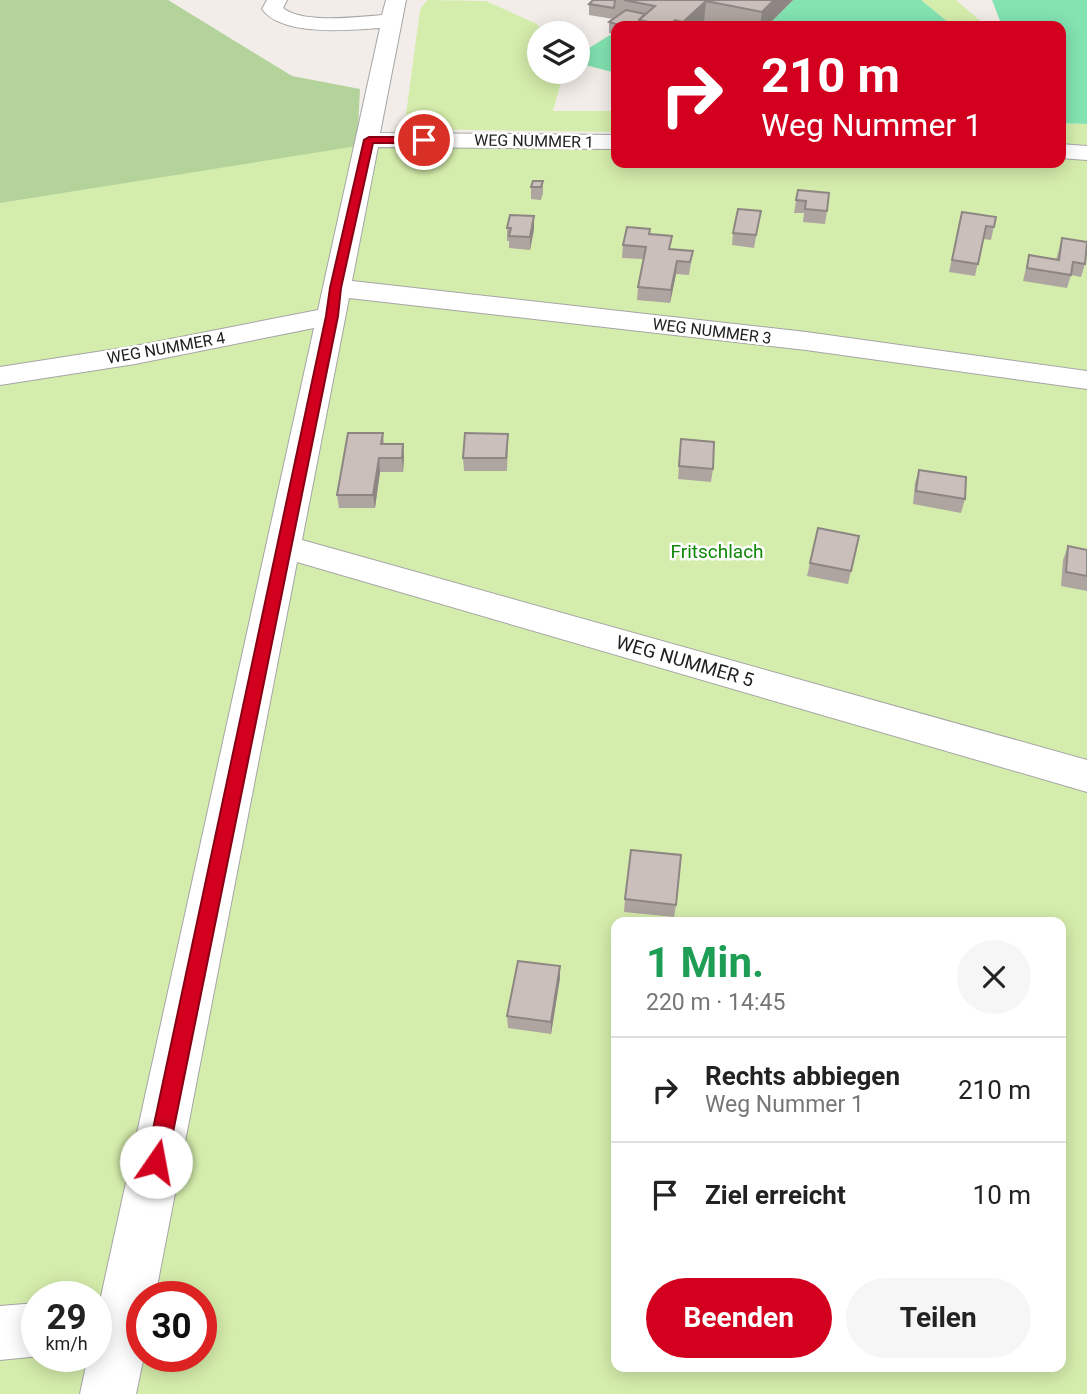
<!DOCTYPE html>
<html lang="de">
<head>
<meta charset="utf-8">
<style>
	body { margin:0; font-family:Roboto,sans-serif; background:#f6f6f6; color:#222; height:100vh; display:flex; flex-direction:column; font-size:26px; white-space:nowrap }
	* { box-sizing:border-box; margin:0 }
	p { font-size:23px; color:#767676 }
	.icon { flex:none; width:38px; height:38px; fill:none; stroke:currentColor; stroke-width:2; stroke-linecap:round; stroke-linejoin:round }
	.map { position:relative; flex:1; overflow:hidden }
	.side { position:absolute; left:611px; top:917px; width:455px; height:455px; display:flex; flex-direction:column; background:#fff; border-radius:14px; box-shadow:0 4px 18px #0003 }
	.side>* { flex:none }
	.top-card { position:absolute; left:611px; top:21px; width:455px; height:147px; border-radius:14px; box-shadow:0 4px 18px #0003; background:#d2001e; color:#fff; overflow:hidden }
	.tools { position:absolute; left:527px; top:21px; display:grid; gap:14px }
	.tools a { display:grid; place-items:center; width:63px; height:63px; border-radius:50%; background:#fff; box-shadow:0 4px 18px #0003; font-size:35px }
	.speed { position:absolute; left:21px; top:1281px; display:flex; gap:14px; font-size:35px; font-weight:700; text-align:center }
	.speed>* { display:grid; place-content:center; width:91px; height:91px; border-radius:50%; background:#fff; box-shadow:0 4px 18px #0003; line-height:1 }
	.speed small { font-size:18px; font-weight:400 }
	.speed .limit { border:10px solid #d22; background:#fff; color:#111 }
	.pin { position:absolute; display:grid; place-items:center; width:60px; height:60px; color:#fff; margin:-30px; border:4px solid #fff; border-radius:50%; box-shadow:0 2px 7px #0007 }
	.me { position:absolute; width:77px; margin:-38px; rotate:12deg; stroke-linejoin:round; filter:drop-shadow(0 0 5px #0008) }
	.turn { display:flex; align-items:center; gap:24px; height:147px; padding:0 35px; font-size:32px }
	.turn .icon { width:91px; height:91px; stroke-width:2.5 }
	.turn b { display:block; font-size:49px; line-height:60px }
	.round { display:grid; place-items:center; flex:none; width:74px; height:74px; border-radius:37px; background:#f6f6f6 }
	.head { display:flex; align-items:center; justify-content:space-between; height:119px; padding:0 35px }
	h1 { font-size:42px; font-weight:700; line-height:52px; color:#1e9e55 }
	.action { display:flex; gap:14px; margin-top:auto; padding:14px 35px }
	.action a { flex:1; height:80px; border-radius:42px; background:#d2001e; color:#fff; font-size:28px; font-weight:700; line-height:80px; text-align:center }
	.action a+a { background:#f6f6f6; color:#222 }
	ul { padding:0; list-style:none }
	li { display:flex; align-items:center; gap:21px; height:105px; padding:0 35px; border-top:2px solid #e0e0e0 }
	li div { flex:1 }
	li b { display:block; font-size:26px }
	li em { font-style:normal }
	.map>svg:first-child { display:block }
	.grass { fill:#d5edac; fill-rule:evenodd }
	.forest { fill:#b3d39b }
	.pitch { fill:#83e3b1 }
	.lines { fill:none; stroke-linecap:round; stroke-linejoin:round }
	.minor-casing { stroke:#a5a5a5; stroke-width:2 }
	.minor { fill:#fff; fill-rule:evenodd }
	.wall { fill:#aea4a0 }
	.shaded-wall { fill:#8d8682 }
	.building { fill:#cabfba; stroke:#8d8682; stroke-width:2 }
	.route { fill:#d2001e; stroke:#880014; stroke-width:2 }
	.labels { text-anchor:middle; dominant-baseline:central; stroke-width:5; stroke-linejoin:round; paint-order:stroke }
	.far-street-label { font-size:16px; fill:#212121; stroke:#fff }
	.park-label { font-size:19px; fill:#0e8707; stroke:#fff }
	.street-label { font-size:19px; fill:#212121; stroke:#fff }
</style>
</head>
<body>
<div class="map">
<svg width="1087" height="1394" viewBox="0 0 1087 1394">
	<rect width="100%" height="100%" fill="#f2ede8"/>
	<g class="grass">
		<path d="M427,0L486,1L537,24L544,33H539V72H564L553,111H616V132L404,129L420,10Z"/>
		<path d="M921,0H956L986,26H953Z"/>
		<path d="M1061,123L1087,124V145L1061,144Z"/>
		<path d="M369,143L616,146V163H1060L1061,157L1087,159V1394H0V203ZM616,922H1060V1367H616ZM37,1297H96V1356H37ZM142,1297H201V1356H142Z"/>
	</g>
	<path class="forest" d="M0,0H168L292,76L360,89L357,146L0,203Z"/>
	<g class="pitch">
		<path d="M793,0H921L953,26H767Z"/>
		<path d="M992,0H1087V124L1061,123L1060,26H1002Z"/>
		<path d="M610,35L616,36V73L578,63V55Z"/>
	</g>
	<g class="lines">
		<g class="minor-casing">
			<g id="minor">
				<path d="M267,0H287L283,8C303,24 357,17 382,15L386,0H406L380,133L616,135V149L378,147L352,281L806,332L1087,371V389L806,350L349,298L302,540L1087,760V792L297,562L155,1297H142L144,1356L136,1394H80L88,1356H96V1319L314,328L135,364L0,385V367L135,346L318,310L380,28C349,30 282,37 262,9Z"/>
				<path d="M1060,144L1087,146V160L1060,158Z"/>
				<path d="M37,1303V1356H40L0,1360V1306Z"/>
			</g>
		</g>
		<use href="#minor" class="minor"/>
	</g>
	<g class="wall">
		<path d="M593,0H793L767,26H725L704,22L700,26H616V35L609,33V22L613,19L589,15V4Z"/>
		<path d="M954,163H977L975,167L954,164Z"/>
		<path d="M543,181V193L541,200L531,199V187Z"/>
		<path d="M798,190L827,211L825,224L803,222L804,213H794Z"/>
		<path d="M761,211L754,248L732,245L733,233Z"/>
		<path d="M962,212L996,217L991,240L983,239L975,276L949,272Z"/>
		<path d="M534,216V229L530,250L509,248V241H507V228Z"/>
		<path d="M650,234L671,249L693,251L689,275L676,274L670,303L637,300L638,287L643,259L622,258L623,245Z"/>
		<path d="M1062,238L1085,264L1081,277L1071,275L1067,288L1023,281L1029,255L1056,260Z"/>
		<path d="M383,433L384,444H403L404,457L403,472H380L375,508H339L337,495Z"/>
		<path d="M681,439L713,469L711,482L678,479Z"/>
		<path d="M508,447L507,471H464L463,458Z"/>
		<path d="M919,470L965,499L961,513L913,504L915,483Z"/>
		<path d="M818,528L859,536L848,584L807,576Z"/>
		<path d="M1068,546L1087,550V591L1061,586L1063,560Z"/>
		<path d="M625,899L676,905L674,917L624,912Z"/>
		<path d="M560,966V978L551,1034L508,1028L507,1016Z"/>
	</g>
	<g class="shaded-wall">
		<path d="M774,0H793L767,26H760L762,12Z"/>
		<path d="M706,1L704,22L700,26H683V22Z"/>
		<path d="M675,20L674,26H668Z"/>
		<path d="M534,216V229L530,250V237Z"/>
		<path d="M677,261L676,274L670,303L671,290Z"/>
		<path d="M403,444L404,457L403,472L402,458Z"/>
		<path d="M379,458L380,472L375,508L373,495Z"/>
		<path d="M560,966V978L551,1034V1022Z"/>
	</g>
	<g class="building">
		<path d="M593,0H615L614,8L589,4Z"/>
		<path d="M624,0H774L762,12L706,1L683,22L675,20L668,26L639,20L655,6Z"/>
		<path d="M626,10L645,14L639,20V24L627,22L622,26L609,22Z"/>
		<path d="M533,181H543L541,187H531Z"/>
		<path d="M798,190L829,193L827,211L805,209L806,201L796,200Z"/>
		<path d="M738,209L761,211L756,235L733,233Z"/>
		<path d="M962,212L996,217L994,227L986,226L978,264L952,260Z"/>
		<path d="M510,215L534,216L530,237L509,236L511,228H507Z"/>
		<path d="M627,227L650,229L649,234L672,236L669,249L693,251L690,262L677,261L671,290L638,287L646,247L623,245Z"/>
		<path d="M1062,238L1087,242L1085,264L1073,262L1071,275L1027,268L1029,255L1059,260Z"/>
		<path d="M348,433H383L381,444H403L402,458H379L373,495H337Z"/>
		<path d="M465,433L508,434L506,458H463Z"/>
		<path d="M681,439L714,442L713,469L679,466Z"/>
		<path d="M919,470L966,477L965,499L916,491Z"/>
		<path d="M818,528L859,536L851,571L810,563Z"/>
		<path d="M1068,546L1087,550V576L1066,572Z"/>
		<path d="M631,850L681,855L676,905L625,899Z"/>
		<path d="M518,961L560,966L551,1022L507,1016Z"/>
	</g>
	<path class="route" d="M369,137H424L429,140L424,143H373L341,288L338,316L167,1162L163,1170L156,1173L149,1170L146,1162L326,316L330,288L364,140Z"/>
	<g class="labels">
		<g class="far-street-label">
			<text transform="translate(534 141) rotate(1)">WEG NUMMER 1</text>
			<text transform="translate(712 331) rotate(7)">WEG NUMMER 3</text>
			<text transform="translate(166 348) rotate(-10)">WEG NUMMER 4</text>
		</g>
		<g class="park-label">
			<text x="717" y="551">Fritschlach</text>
		</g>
		<g class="street-label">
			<text transform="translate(685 661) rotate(16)">WEG NUMMER 5</text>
		</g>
	</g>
</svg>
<div class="tools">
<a><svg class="icon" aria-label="layers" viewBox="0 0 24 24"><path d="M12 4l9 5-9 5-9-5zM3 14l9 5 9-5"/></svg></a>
</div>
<div class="speed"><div>29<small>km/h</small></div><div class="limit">30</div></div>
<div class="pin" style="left:424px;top:140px;background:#d93025"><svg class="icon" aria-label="arrive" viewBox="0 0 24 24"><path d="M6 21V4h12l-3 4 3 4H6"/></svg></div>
<svg class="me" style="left:156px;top:1162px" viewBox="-20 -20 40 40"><circle r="19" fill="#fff"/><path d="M0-13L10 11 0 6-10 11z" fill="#d2001e"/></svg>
<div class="top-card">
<div class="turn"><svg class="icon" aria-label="right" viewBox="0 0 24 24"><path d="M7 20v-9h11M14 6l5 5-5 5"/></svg><div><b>210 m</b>Weg Nummer 1</div></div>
</div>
<section class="side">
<div class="head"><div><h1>1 Min.</h1><p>220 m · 14:45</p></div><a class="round"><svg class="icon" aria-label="close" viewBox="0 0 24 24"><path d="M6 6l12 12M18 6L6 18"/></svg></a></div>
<ul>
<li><svg class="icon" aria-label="right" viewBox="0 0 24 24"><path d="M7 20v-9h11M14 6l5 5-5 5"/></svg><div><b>Rechts abbiegen</b><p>Weg Nummer 1</p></div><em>210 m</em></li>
<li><svg class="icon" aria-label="arrive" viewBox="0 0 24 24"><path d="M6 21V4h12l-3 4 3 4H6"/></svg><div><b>Ziel erreicht</b></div><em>10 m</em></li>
</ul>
<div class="action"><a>Beenden</a><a>Teilen</a></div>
</section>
</div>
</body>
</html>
